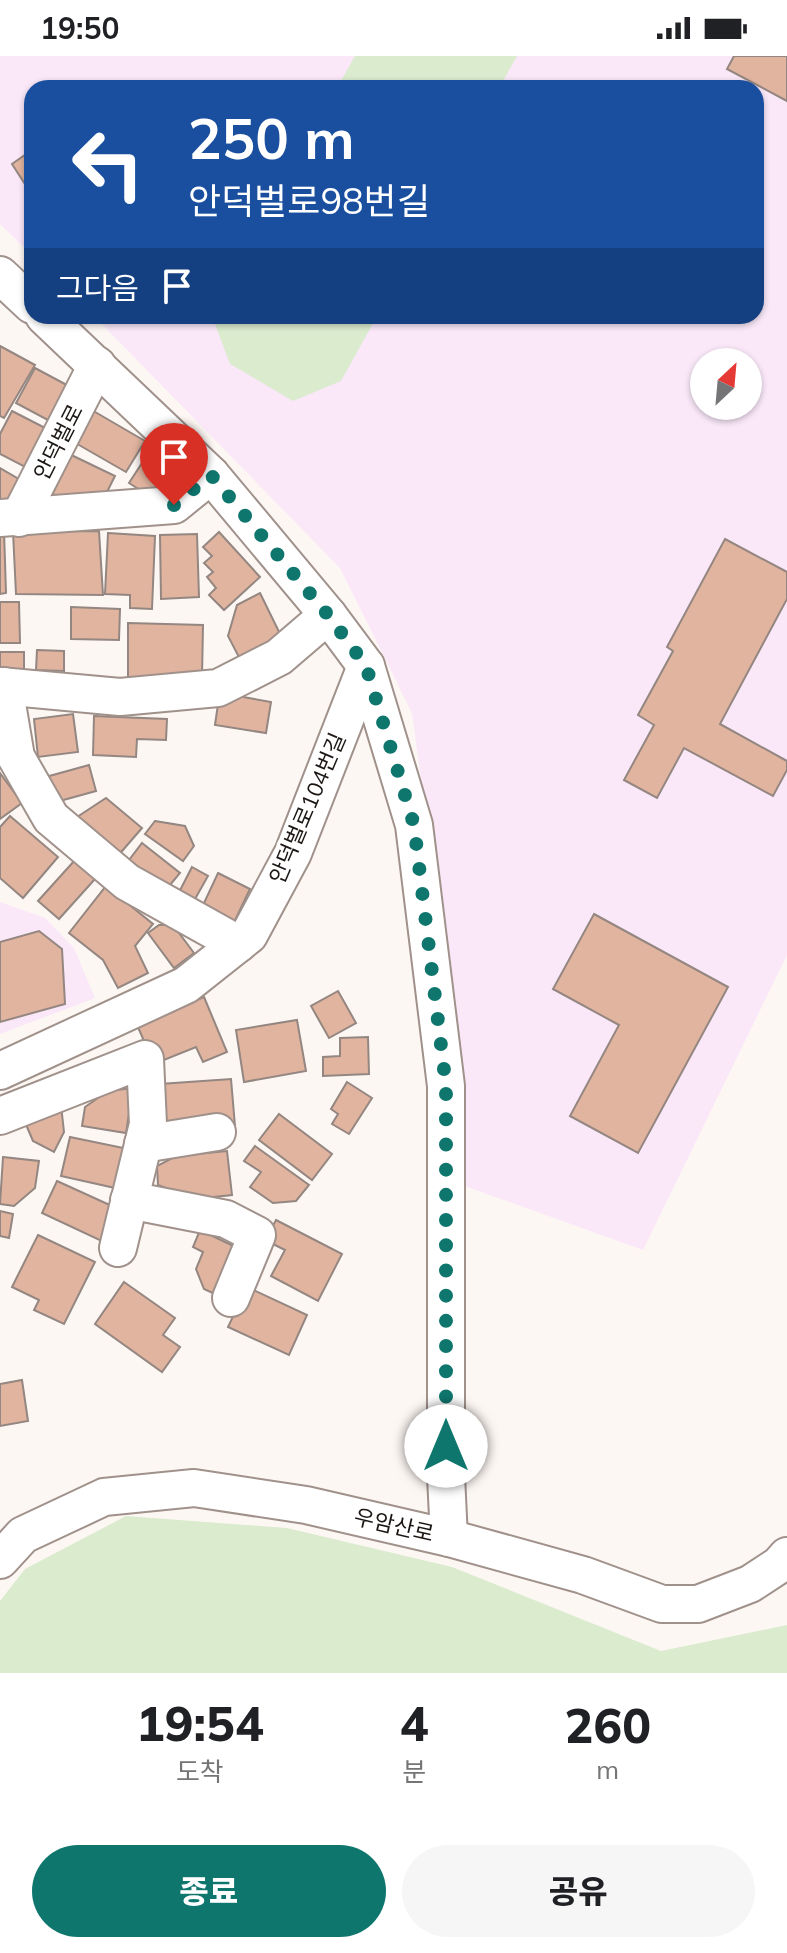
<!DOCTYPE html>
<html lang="ko">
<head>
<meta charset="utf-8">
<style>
	body { margin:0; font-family:Mulish,"Noto Sans KR",sans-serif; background:#f6f6f6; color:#202124; height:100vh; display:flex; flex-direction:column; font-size:30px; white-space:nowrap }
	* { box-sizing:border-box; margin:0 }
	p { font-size:26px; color:#757577 }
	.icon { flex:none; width:44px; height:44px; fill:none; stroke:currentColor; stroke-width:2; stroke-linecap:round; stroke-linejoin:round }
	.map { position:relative; height:1617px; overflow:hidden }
	.sheet { display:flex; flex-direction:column; background:#fff; flex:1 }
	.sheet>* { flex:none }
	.hud { position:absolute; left:24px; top:24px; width:740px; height:244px; border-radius:24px; box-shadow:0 2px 6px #0004; background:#1a4fa0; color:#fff; overflow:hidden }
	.needle { width:52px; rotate:26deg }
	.fabs { position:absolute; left:690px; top:292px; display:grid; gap:16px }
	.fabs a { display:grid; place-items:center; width:72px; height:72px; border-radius:50%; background:#fff; box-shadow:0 2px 6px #0004; font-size:40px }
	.pin { position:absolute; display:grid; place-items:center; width:68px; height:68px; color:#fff; margin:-82px -34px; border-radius:50% 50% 50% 0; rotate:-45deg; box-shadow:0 0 8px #0007 }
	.pin .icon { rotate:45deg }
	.me { position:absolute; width:88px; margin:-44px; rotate:0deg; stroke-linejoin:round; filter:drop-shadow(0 0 6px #0008) }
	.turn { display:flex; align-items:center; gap:28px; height:168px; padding:0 32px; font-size:36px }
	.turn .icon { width:104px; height:104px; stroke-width:2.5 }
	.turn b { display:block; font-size:56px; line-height:68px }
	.then { display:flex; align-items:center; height:76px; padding:0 32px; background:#0003; gap:16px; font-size:30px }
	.eta { display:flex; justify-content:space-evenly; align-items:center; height:136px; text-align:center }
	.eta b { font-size:48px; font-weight:800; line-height:56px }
	.cta { display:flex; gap:16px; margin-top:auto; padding:16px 32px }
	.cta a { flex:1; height:92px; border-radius:48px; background:#0f766e; color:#fff; font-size:32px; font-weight:800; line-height:92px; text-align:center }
	.cta a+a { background:#f6f6f6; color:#202124 }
	.status { display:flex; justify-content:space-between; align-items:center; height:56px; padding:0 40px; background:#fff; direction:ltr }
	.status svg { height:22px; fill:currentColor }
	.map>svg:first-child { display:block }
	.education { fill:#fae8f9; fill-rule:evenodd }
	.green { fill:#daebce }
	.building { fill:#e1b4a0; stroke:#948680; stroke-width:2 }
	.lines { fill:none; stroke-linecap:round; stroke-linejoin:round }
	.minor-casing { stroke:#a0918b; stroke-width:40 }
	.minor { stroke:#fff; stroke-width:36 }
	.route { stroke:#0f766e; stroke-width:14; stroke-dasharray:0 25.2 }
	.labels { text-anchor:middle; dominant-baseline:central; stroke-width:7; stroke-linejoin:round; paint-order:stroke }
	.street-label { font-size:22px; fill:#1c1714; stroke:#fff }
</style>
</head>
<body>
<div class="status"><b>19:50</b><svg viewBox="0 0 49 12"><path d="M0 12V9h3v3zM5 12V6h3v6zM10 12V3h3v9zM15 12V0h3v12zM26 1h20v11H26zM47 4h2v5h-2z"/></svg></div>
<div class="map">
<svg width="787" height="1617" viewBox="0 0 787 1617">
	<rect width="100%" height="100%" fill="#fdf7f4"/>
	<g class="education">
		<path d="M0,0H787V899L643,1194L462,1129L447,915L412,657L340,512L94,260H756V32H32V199L0,168ZM704,306H748V350H704Z"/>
		<path d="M0,846L45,862L74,892L95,942L0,978Z"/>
	</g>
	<g class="green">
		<path d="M355,0H517L499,32H337Z"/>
		<path d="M212,260H377L341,325L293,345L230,308Z"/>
		<path d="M126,1460L287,1472L452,1511L661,1595L787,1569V1617H0V1545L25,1513Z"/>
	</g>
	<g class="building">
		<path d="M734,0H787V45L727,13Z"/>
		<path d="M32,94V139L12,108Z"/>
		<path d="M0,290L35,309L4,362L0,360Z"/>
		<path d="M35,312L78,335L59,370L16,347Z"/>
		<path d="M90,353L145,385L126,416L72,385Z"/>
		<path d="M12,355L53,376L33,415L0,398V378Z"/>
		<path d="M63,395L115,420L100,450H78L44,434Z"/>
		<path d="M144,404L175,424L165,440L151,441L129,427Z"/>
		<path d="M0,412L31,430L0,450Z"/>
		<path d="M0,475H4L6,537L0,538Z"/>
		<path d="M99,475L103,539L16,538L13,476Z"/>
		<path d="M219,476L260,521L224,554L209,539L216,532L207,521L213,516L204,507L212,500L203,491Z"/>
		<path d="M108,477L155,480L152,553L130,552V539L105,538Z"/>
		<path d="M197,478L199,541L161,543L160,479Z"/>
		<path d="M725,483L787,516V543L720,668L787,705V714L773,740L684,692L657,742L624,724L654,669L638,659L673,595L667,591Z"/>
		<path d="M260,537L285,588L243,609L228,580L237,549Z"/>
		<path d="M0,546H19L20,587H0Z"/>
		<path d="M71,551L120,553L119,584L71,583Z"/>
		<path d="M128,567L203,569L202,622L128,621Z"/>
		<path d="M37,594L64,595V615L36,614Z"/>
		<path d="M0,596H24V616L0,615Z"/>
		<path d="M232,639L271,646L266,677L215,669L218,648Z"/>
		<path d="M73,658L78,696L38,701L34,663Z"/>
		<path d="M94,660L167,663L166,684L137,683L136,701L93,699Z"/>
		<path d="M89,709L96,735L49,748L42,722Z"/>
		<path d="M0,717L22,747L0,763Z"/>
		<path d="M106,742L142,772L116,802L71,765Z"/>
		<path d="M10,760L58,801L23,842L0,822V771Z"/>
		<path d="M155,765L185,770L194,790L183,805L145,778Z"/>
		<path d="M142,787L180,817L160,841L123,812Z"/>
		<path d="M75,804L95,823L59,863L38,845Z"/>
		<path d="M192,811L208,820L190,852L175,844Z"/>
		<path d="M218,817L250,833L229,877L197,862Z"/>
		<path d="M106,830L153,868L135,890L148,917L118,932L103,904L69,877Z"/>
		<path d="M594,858L728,931L638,1097L570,1060L619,969L553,933Z"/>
		<path d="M159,869H173L194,897L174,912L148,877Z"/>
		<path d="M39,875L62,893L65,948L0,966V886Z"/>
		<path d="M338,935L356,967L329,982L311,950Z"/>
		<path d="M204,941L227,996L203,1006L196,991L154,1008L137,969Z"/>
		<path d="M297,964L306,1015L244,1026L236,974Z"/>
		<path d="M368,981L369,1018L323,1020V1001L340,1000V982Z"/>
		<path d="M231,1023L235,1070L163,1075L160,1028Z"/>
		<path d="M347,1026L372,1042L349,1078L332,1068L338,1058L331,1053Z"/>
		<path d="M133,1032L126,1077L82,1070L85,1051L108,1035Z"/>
		<path d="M61,1049L64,1076L54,1096L33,1085L24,1064Z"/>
		<path d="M279,1058L332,1098L312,1124L259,1084Z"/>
		<path d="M70,1081L133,1094L124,1134L61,1120Z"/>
		<path d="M255,1090L309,1129L296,1145L273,1147L250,1131L261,1116L244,1105Z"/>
		<path d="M227,1095L232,1139L195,1143L158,1129L157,1110L176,1100Z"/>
		<path d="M3,1101L39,1105L35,1132L14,1150L0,1148Z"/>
		<path d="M57,1125L123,1155L108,1188L42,1157Z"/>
		<path d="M0,1155L13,1158L9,1182L0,1180Z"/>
		<path d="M276,1164L342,1198L318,1245L271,1220L285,1194L265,1184Z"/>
		<path d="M200,1174L242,1194L221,1241L204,1233L196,1213L203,1196L193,1191Z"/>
		<path d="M38,1179L95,1206L64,1268L34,1254L39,1244L12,1231Z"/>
		<path d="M124,1226L175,1262L163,1279L180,1291L162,1316L95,1268Z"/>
		<path d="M247,1231L307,1259L289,1299L228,1271Z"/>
		<path d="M22,1324L28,1365L0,1370V1328Z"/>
	</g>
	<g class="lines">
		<g class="minor-casing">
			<g id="minor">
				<path d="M0,219L32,249"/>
				<path d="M44,260L211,419L328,559L366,610L414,769L446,1030V1420L449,1482"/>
				<path d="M0,462L174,449L211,419"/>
				<path d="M19,462L97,309"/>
				<path d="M0,630L120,641L218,632L279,601L328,559"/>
				<path d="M4,630L16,701L51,762L127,826L238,888"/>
				<path d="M0,1015L186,929L249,879L293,797L366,610"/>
				<path d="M0,1060L145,1003L148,1068L118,1192"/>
				<path d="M143,1088L217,1076"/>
				<path d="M129,1144L226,1163L257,1179L231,1242"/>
				<path d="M0,1504L23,1479L104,1441L194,1432L306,1449L449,1482L583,1519L662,1548H698L750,1528L779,1509L787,1500"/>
			</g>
		</g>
		<use href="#minor" class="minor"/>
	</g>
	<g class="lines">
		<path class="route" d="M174,449L211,419L328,559L366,610L414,769L446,1030V1390"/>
	</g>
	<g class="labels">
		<g class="street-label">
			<text transform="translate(58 386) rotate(-63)">안덕벌로</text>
			<text transform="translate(307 752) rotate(-67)">안덕벌로104번길</text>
			<text transform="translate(394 1469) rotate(13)">우암산로</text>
		</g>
	</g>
</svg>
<div class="fabs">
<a><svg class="needle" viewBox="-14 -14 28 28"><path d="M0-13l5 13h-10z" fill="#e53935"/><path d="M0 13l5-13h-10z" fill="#757577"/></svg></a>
</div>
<div class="pin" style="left:174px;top:449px;background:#d93025"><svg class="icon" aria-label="arrive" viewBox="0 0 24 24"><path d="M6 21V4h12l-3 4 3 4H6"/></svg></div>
<svg class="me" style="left:446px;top:1390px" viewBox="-20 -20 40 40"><circle r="19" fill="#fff"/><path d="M0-13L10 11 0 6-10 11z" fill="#0f766e"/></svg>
<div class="hud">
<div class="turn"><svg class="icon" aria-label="left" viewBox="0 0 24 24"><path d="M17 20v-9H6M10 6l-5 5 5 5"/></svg><div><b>250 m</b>안덕벌로98번길</div></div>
<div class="then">그다음<svg class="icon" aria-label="arrive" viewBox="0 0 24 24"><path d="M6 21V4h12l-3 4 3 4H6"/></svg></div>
</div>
</div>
<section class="sheet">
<div class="eta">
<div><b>19:54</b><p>도착</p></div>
<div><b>4</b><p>분</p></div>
<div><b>260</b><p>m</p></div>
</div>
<div class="cta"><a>종료</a><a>공유</a></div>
</section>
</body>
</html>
